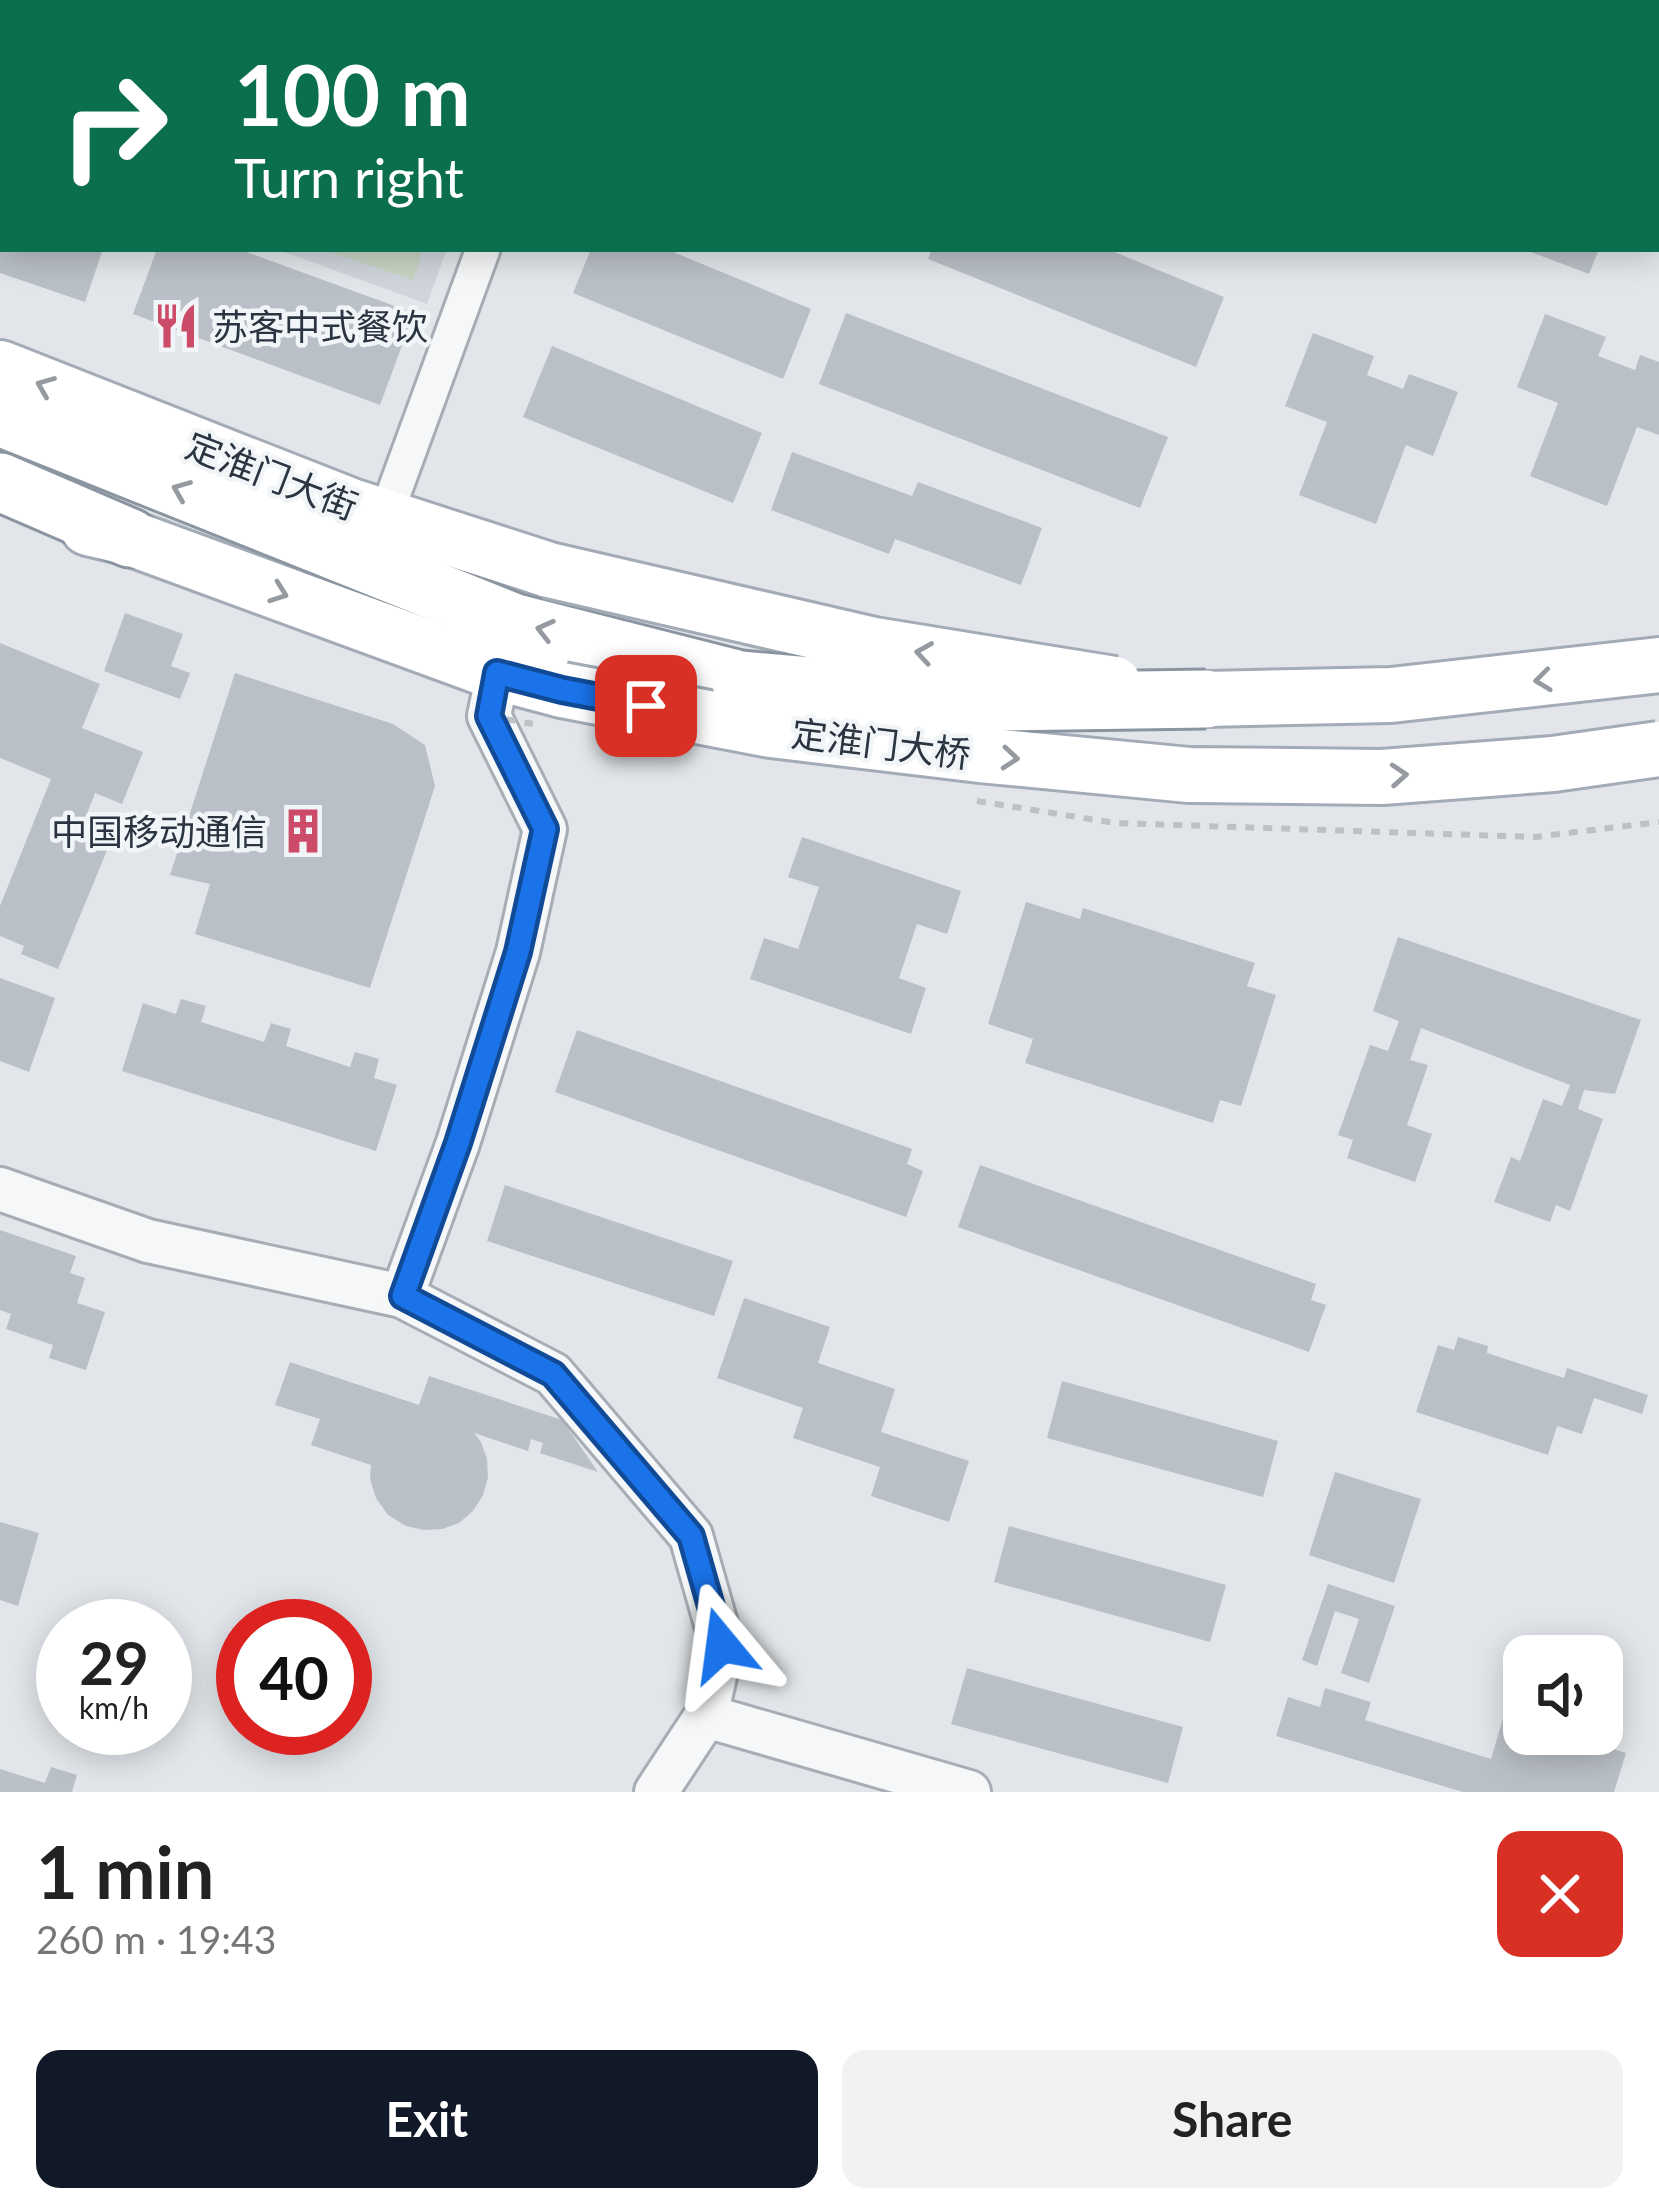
<!DOCTYPE html>
<html lang="en">
<head>
<meta charset="utf-8">
<style>
	body { margin:0; font-family:Lato,"Noto Sans SC",sans-serif; background:#f2f2f2; color:#222; height:100vh; display:flex; flex-direction:column; font-size:45px; white-space:nowrap }
	* { box-sizing:border-box; margin:0 }
	p { font-size:39px; color:#767676 }
	.icon { flex:none; width:66px; height:66px; fill:none; stroke:currentColor; stroke-width:2; stroke-linecap:round; stroke-linejoin:round }
	.map { position:relative; height:1792px; overflow:hidden }
	.sheet { display:flex; flex-direction:column; background:#fff; flex:1 }
	.sheet>* { flex:none }
	.guide { position:absolute; left:0px; top:0px; width:1659px; height:252px; box-shadow:0 6px 30px #0003; background:#0b6e4f; color:#fff; overflow:hidden }
	.tools { position:absolute; left:1503px; top:1635px; display:grid; gap:24px }
	.tools a { display:grid; place-items:center; width:120px; height:120px; border-radius:24px; background:#fff; box-shadow:0 6px 30px #0003; font-size:60px }
	.speed { position:absolute; left:36px; top:1599px; display:flex; gap:24px; font-size:60px; font-weight:700; text-align:center }
	.speed>* { display:grid; place-content:center; width:156px; height:156px; border-radius:50%; background:#fff; box-shadow:0 6px 30px #0003; line-height:1 }
	.speed small { font-size:30px; font-weight:400 }
	.speed .limit { border:18px solid #d22; background:#fff; color:#111 }
	.pin { position:absolute; display:grid; place-items:center; width:102px; height:102px; color:#fff; margin:-51px; border-radius:24px; box-shadow:0 6px 18px #0006 }
	.me { position:absolute; width:132px; margin:-66px; rotate:344deg; stroke-linejoin:round; filter:drop-shadow(0 0 9px #0008) }
	.turn { display:flex; align-items:center; gap:42px; height:252px; padding:0 36px; font-size:54px }
	.turn .icon { width:156px; height:156px; stroke-width:2.5 }
	.turn b { display:block; font-size:84px; line-height:102px }
	.round { display:grid; place-items:center; flex:none; width:126px; height:126px; border-radius:24px; background:#f2f2f2 }
	.head { display:flex; align-items:center; justify-content:space-between; height:204px; padding:0 36px }
	h1 { font-size:72px; font-weight:700; line-height:90px }
	.action { display:flex; gap:24px; margin-top:auto; padding:24px 36px }
	.action a { flex:1; height:138px; border-radius:24px; background:#111827; color:#fff; font-size:48px; font-weight:700; line-height:138px; text-align:center }
	.action a+a { background:#f2f2f2; color:#222 }
	.map>svg:first-child { display:block }
	.built { fill:#d0d5dc }
	.green { fill:#c9d4c4 }
	.building { fill:#bac0c7 }
	.lines { fill:none; stroke-linecap:round; stroke-linejoin:round }
	.minor-casing { stroke:#a7adb4; stroke-width:39 }
	.tertiary-casing { stroke:#a7adb4; stroke-width:48 }
	.primary-casing { stroke:#a2abb6; stroke-width:60 }
	.trunk-casing { stroke:#8a95a1; stroke-width:63 }
	.minor { stroke:#f5f7f9; stroke-width:33 }
	.tertiary { stroke:#f5f7f9; stroke-width:42 }
	.primary { stroke:#fff; stroke-width:54 }
	.trunk { stroke:#fff; stroke-width:57 }
	.primary-bridge-casing { stroke:#a2abb6; stroke-width:60; stroke-linecap:butt }
	.trunk-bridge-casing { stroke:#8a95a1; stroke-width:63; stroke-linecap:butt }
	.path-bridge { stroke:#bcc1c6; stroke-width:6; stroke-dasharray:9 9; stroke-linecap:butt }
	.primary-bridge { stroke:#fff; stroke-width:54 }
	.trunk-bridge { stroke:#fff; stroke-width:57 }
	.oneway { stroke:#959aa0 }
	.route-casing { stroke:#114b97; stroke-width:30 }
	.route { stroke:#1a73e8; stroke-width:21 }
	.labels { text-anchor:middle; dominant-baseline:central; stroke-width:9; stroke-linejoin:round; paint-order:stroke }
	.poi-label { font-size:36px; fill:#2b3542; stroke:#f2f5f8; text-anchor:start }
	.street-label { font-size:36px; fill:#2b3542; stroke:#f2f5f8 }
</style>
</head>
<body>
<div class="map">
<svg width="1659" height="1792" viewBox="0 0 1659 1792">
	<rect width="100%" height="100%" fill="#e2e6ea"/>
	<path class="built" d="M276,249H447L427,304Z"/>
	<path class="green" d="M320,249H423L413,280Z"/>
	<g class="building">
		<path d="M0,249H103L85,302L0,273Z"/>
		<path d="M157,249H238L414,313L380,405L133,314Z"/>
		<path d="M591,249H666L811,309L783,379L573,293Z"/>
		<path d="M932,249H1107L1224,297L1196,367L928,259Z"/>
		<path d="M1523,249H1599L1589,274Z"/>
		<path d="M846,313L1168,437L1140,508L819,384Z"/>
		<path d="M1545,314L1606,337L1598,356L1635,370L1640,355L1659,362V435L1637,427L1607,506L1530,476L1558,403L1517,387Z"/>
		<path d="M1313,333L1374,356L1367,375L1403,389L1409,374L1458,392L1433,456L1406,445L1376,524L1299,495L1327,422L1285,406Z"/>
		<path d="M552,346L762,433L733,503L523,417Z"/>
		<path d="M792,452L912,496L918,482L1042,528L1021,585L895,539L889,554L771,510Z"/>
		<path d="M125,613L183,634L171,666L190,673L180,699L104,671Z"/>
		<path d="M0,643L100,684L82,728L143,752L122,804L95,793L85,819L115,831L58,969L21,954L24,946L0,936V906L51,779L0,758Z"/>
		<path d="M235,673L393,724L425,745L435,786L370,988L195,934L210,884L170,875Z"/>
		<path d="M802,837L961,891L947,934L917,924L899,978L926,988L911,1034L750,979L764,938L798,949L819,887L788,877Z"/>
		<path d="M1026,902L1080,919L1083,908L1255,963L1247,986L1276,995L1241,1106L1220,1100L1213,1123L1025,1063L1033,1039L988,1024Z"/>
		<path d="M1398,937L1641,1020L1615,1094L1584,1090L1578,1109L1603,1119L1570,1211L1556,1205L1550,1222L1494,1202L1511,1157L1520,1161L1543,1099L1562,1106L1570,1085L1421,1028L1410,1060L1428,1065L1407,1125L1432,1134L1415,1182L1347,1158L1353,1140L1338,1135L1370,1045L1388,1051L1399,1021L1373,1011Z"/>
		<path d="M0,978L55,998L29,1072L0,1061Z"/>
		<path d="M181,999L206,1006L201,1022L264,1042L271,1023L291,1029L286,1046L350,1067L355,1052L379,1059L374,1078L397,1085L376,1151L122,1071L143,1003L176,1014Z"/>
		<path d="M577,1030L912,1149L907,1164L923,1171L906,1217L555,1092Z"/>
		<path d="M980,1165L1316,1284L1311,1300L1326,1305L1309,1352L958,1227Z"/>
		<path d="M505,1185L733,1261L714,1316L487,1241Z"/>
		<path d="M0,1230L76,1256L70,1273L85,1278L77,1303L105,1312L86,1370L49,1358L53,1345L6,1329L11,1314L0,1310Z"/>
		<path d="M744,1298L830,1327L818,1363L895,1389L881,1432L969,1461L949,1522L871,1496L880,1467L793,1438L803,1408L717,1378Z"/>
		<path d="M1458,1337L1488,1346L1487,1353L1564,1378L1567,1368L1648,1395L1642,1414L1594,1398L1582,1434L1557,1426L1548,1455L1416,1412L1438,1345L1454,1350Z"/>
		<path d="M290,1362L419,1405L429,1376L562,1420L598,1472L540,1453L543,1443L531,1439L528,1451L474,1433L481,1442L487,1459L488,1478L483,1495L473,1511L459,1523L442,1529L424,1530L406,1526L388,1515L376,1498L370,1479L371,1465L311,1445L320,1419L275,1405Z"/>
		<path d="M1062,1381L1278,1441L1263,1497L1047,1438Z"/>
		<path d="M1335,1472L1421,1499L1394,1583L1309,1555Z"/>
		<path d="M0,1522L39,1533L18,1606L0,1600Z"/>
		<path d="M1009,1526L1226,1585L1210,1642L994,1582Z"/>
		<path d="M1328,1584L1395,1606L1369,1683L1341,1673L1359,1619L1335,1611L1317,1666L1302,1660Z"/>
		<path d="M967,1668L1183,1727L1168,1783L951,1724Z"/>
		<path d="M1325,1688L1371,1702L1365,1720L1491,1759L1504,1715L1524,1722V1734H1565L1626,1753L1614,1792H1463L1276,1736L1288,1697L1320,1707Z"/>
		<path d="M51,1767L77,1775L72,1792H0V1769L45,1783Z"/>
	</g>
	<g class="lines">
		<g class="minor-casing">
			<g id="minor">
				<path d="M1056,0L1061,3"/>
				<path d="M573,3L574,0"/>
				<path d="M1618,3L1622,0"/>
				<path d="M385,517L483,249"/>
			</g>
		</g>
		<g class="tertiary-casing">
			<g id="tertiary">
				<path d="M1657,0L1659,9"/>
				<path d="M0,1189L148,1241L402,1296L553,1374L691,1536L722,1645L706,1716L656,1792"/>
				<path d="M402,1296L458,1143L518,952L545,829L489,716L498,673"/>
				<path d="M706,1716L969,1792"/>
			</g>
		</g>
		<g class="primary-casing">
			<g id="primary">
				<path d="M0,368L351,506L549,570"/>
				<path d="M88,528L130,538L498,673L562,690"/>
				<path d="M1206,699L1391,695L1659,665"/>
			</g>
		</g>
		<g class="trunk-casing">
			<g id="trunk">
				<path d="M0,417L515,623L740,680"/>
				<path d="M0,482L130,538"/>
			</g>
		</g>
		<use href="#minor" class="minor"/>
		<use href="#tertiary" class="tertiary"/>
		<use href="#primary" class="primary"/>
		<use href="#trunk" class="trunk"/>
		<g class="primary-bridge-casing">
			<g id="primary-bridge">
				<path d="M549,570L874,645L1114,684"/>
				<path d="M562,690L771,730L980,755L1189,775L1382,777L1553,764L1659,749"/>
			</g>
		</g>
		<g class="trunk-bridge-casing">
			<path id="trunk-bridge" d="M740,680L996,702L1206,699"/>
		</g>
		<g class="path-bridge">
			<path d="M489,716L533,724"/>
			<path d="M977,801L1115,823L1535,837L1659,822"/>
		</g>
		<use href="#primary-bridge" class="primary-bridge"/>
		<use href="#trunk-bridge" class="trunk-bridge"/>
	</g>
	<defs><path id="oneway-chevron" d="M-2-3.5L2.5 0L-2 3.5" fill="none" stroke-width="1.6" stroke-linecap="round" stroke-linejoin="round" transform="scale(3)"/></defs>
	<g class="oneway">
		<use href="#oneway-chevron" transform="translate(45 386) rotate(-158)"/>
		<use href="#oneway-chevron" transform="translate(181 490) rotate(-158)"/>
		<use href="#oneway-chevron" transform="translate(279 593) rotate(20)"/>
		<use href="#oneway-chevron" transform="translate(545 630) rotate(-166)"/>
		<use href="#oneway-chevron" transform="translate(924 653) rotate(-171)"/>
		<use href="#oneway-chevron" transform="translate(1543 680) rotate(173)"/>
		<use href="#oneway-chevron" transform="translate(1010 758) rotate(5)"/>
		<use href="#oneway-chevron" transform="translate(1399 775) rotate(-4)"/>
	</g>
	<g class="lines">
		<g class="route-casing">
			<path id="route" d="M646,706L562,690L497,673L489,716L545,829L518,952L458,1143L403,1296L553,1374L691,1536L722,1645"/>
		</g>
		<use href="#route" class="route"/>
	</g>
	<defs>
		<g id="restaurant-bare" transform="scale(3.6)"><path d="M-5-6h1v4h1v-4h1v4h1v-4h1v5L-1.5 .5V6h-2V.5L-5-1ZM5-6V6H3V1.5H1.5Q1.5-4 5-6Z" fill="#cb4b69" stroke="#f2f5f8" stroke-width="2.5" paint-order="stroke"/></g>
		<g id="building-bare" transform="scale(3.6)"><path d="M-4-6H4V6H1V3H-1V6H-4ZM-2.5-4.3h1.7v1.8h-1.7ZM.8-4.3h1.7v1.8H.8ZM-2.5-1h1.7V.8h-1.7ZM.8-1h1.7V.8H.8Z" fill="#cb4b69" stroke="#f2f5f8" stroke-width="2.5" paint-order="stroke"/></g>
	</defs>
	<g fill-rule="evenodd">
		<use href="#restaurant-bare" x="176" y="326"/>
		<use href="#building-bare" x="303" y="831"/>
	</g>
	<g class="labels">
		<g class="poi-label">
			<text x="212" y="326">苏客中式餐饮</text>
			<text x="267" y="831" text-anchor="end">中国移动通信</text>
		</g>
		<g class="street-label">
			<text transform="translate(272 475) rotate(21)">定淮门大街</text>
			<text transform="translate(881 743) rotate(7)">定淮门大桥</text>
		</g>
	</g>
</svg>
<div class="tools">
<a><svg class="icon" aria-label="sound" viewBox="0 0 24 24"><path d="M4 9h4l5-4v14l-5-4H4zM17 9q2 3 0 6"/></svg></a>
</div>
<div class="speed"><div>29<small>km/h</small></div><div class="limit">40</div></div>
<div class="pin" style="left:646px;top:706px;background:#d93025"><svg class="icon" aria-label="arrive" viewBox="0 0 24 24"><path d="M6 21V4h12l-3 4 3 4H6"/></svg></div>
<svg class="me" style="left:722px;top:1645px" viewBox="-20 -20 40 40"><path d="M0-17L14 15 0 8-14 15z" fill="#1a73e8" stroke="#fff" stroke-width="4"/></svg>
<div class="guide">
<div class="turn"><svg class="icon" aria-label="right" viewBox="0 0 24 24"><path d="M7 20v-9h11M14 6l5 5-5 5"/></svg><div><b>100 m</b>Turn right</div></div>
</div>
</div>
<section class="sheet">
<div class="head"><div><h1>1 min</h1><p>260 m · 19:43</p></div><a class="round" style="background:#d93025;color:#fff"><svg class="icon" aria-label="close" viewBox="0 0 24 24"><path d="M6 6l12 12M18 6L6 18"/></svg></a></div>
<div class="action"><a>Exit</a><a>Share</a></div>
</section>
</body>
</html>
